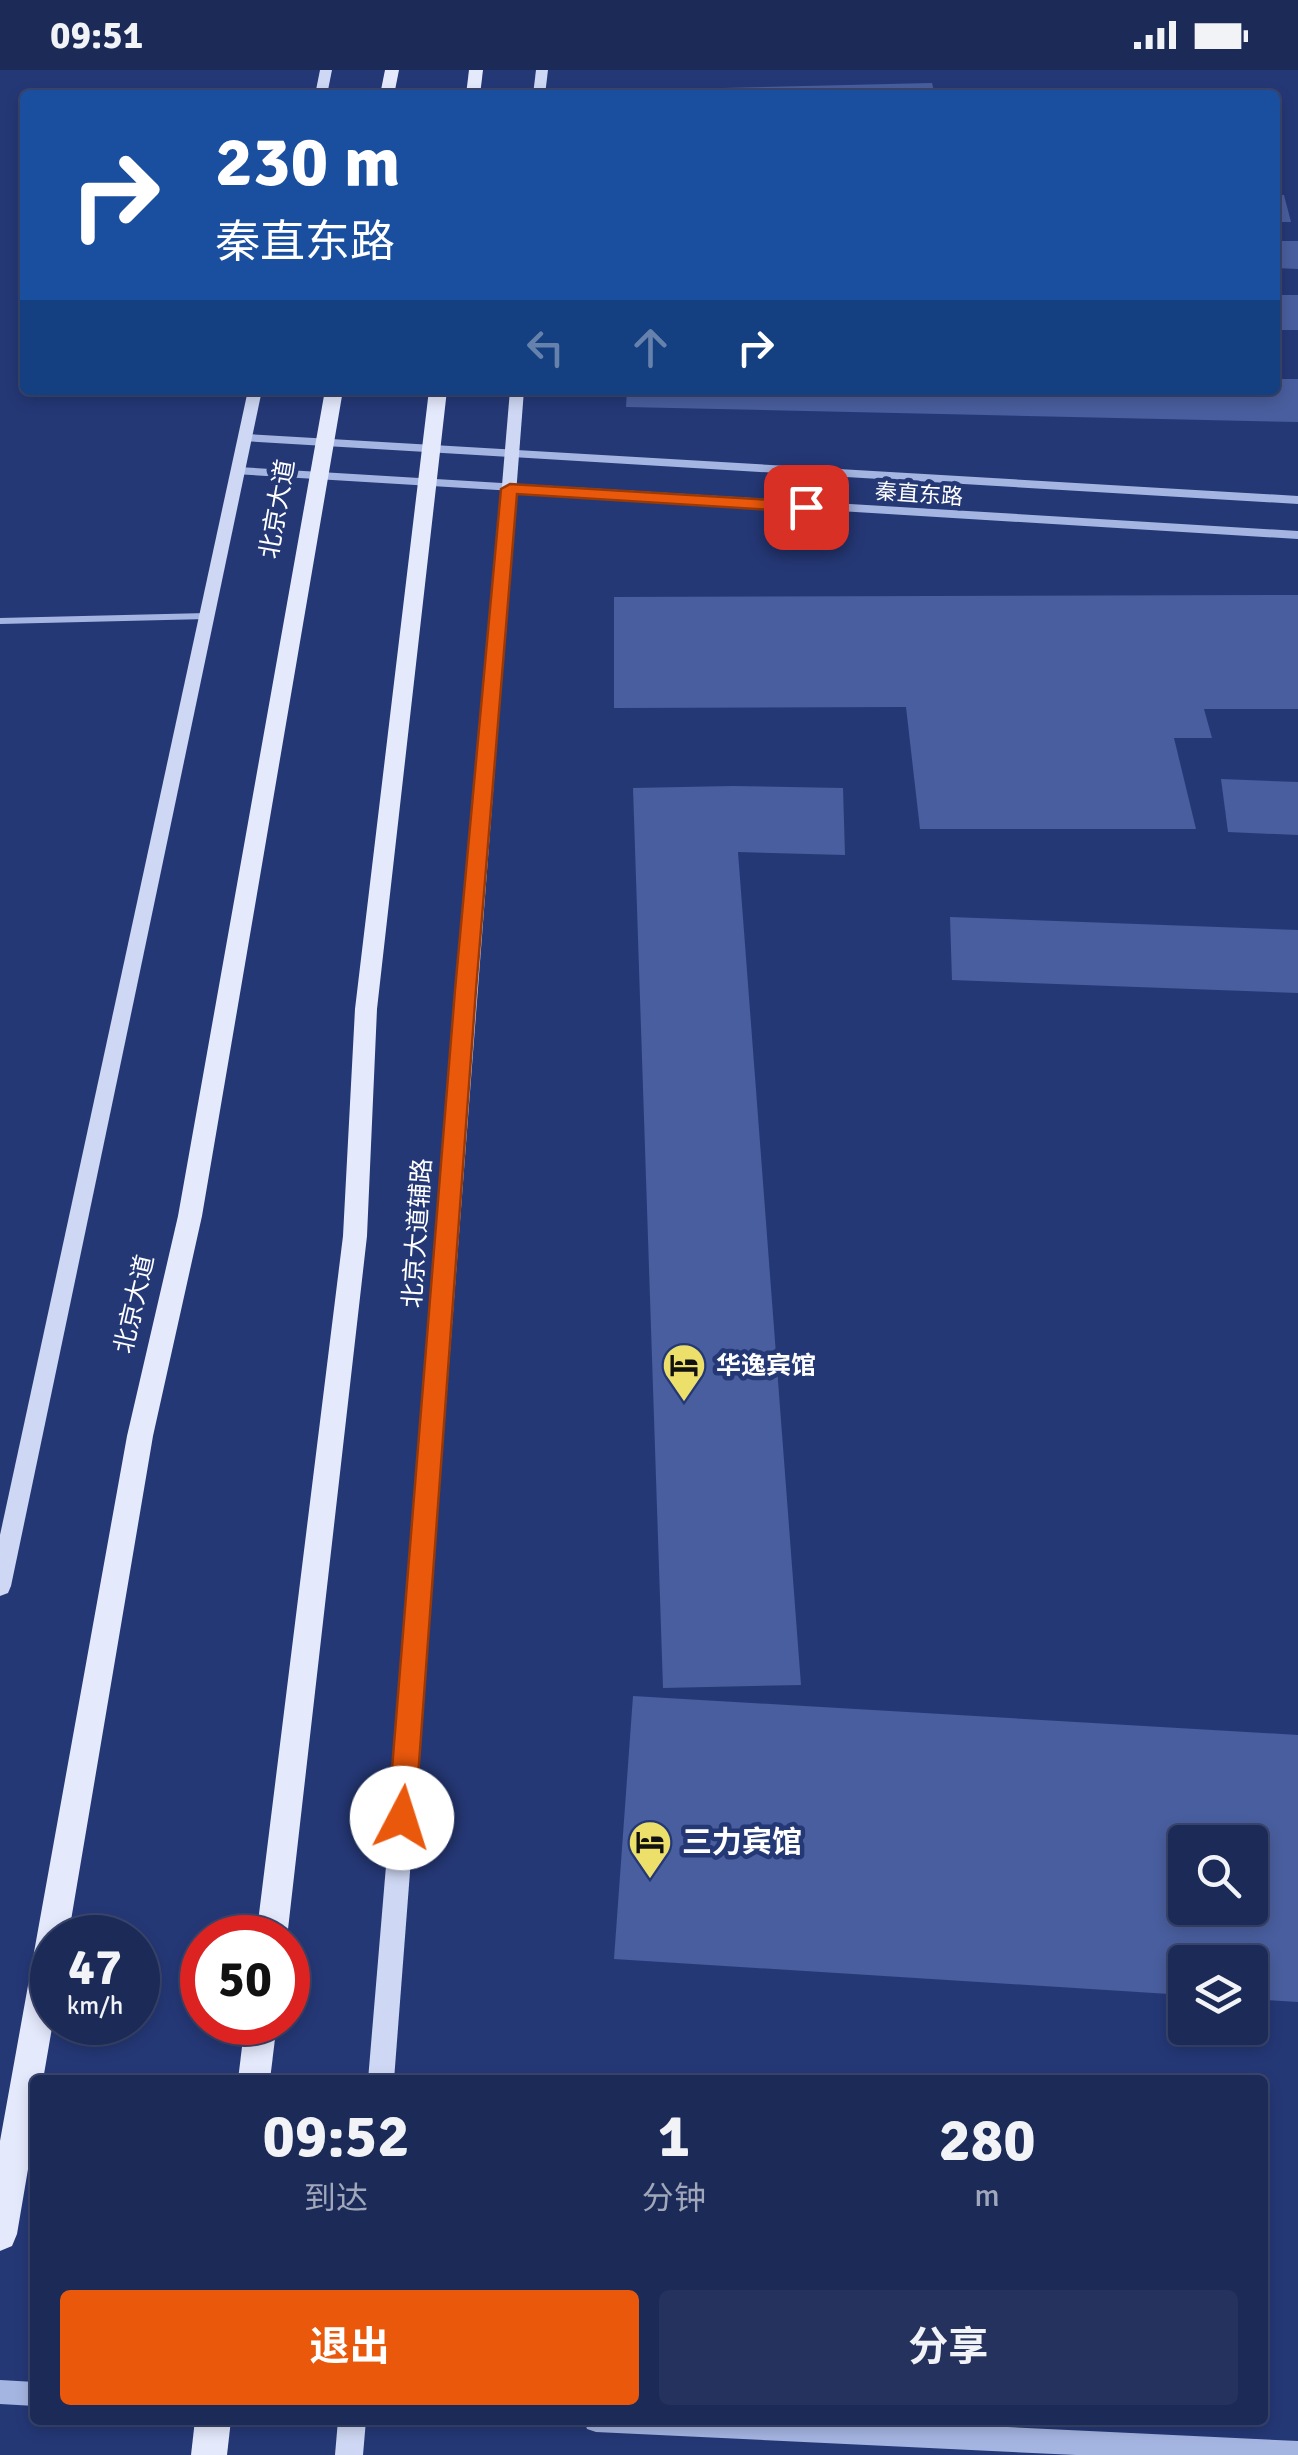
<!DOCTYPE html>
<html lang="zh">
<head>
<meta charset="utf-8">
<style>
	body { margin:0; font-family:Signika,"Noto Sans SC",sans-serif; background:#25325e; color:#f1f3f6; height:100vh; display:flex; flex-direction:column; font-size:38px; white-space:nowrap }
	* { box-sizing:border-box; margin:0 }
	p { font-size:32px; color:#a0a7ba }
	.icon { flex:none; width:55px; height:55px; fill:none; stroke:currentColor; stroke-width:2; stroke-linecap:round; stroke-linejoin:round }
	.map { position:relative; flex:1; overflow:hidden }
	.sheet { position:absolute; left:30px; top:2005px; width:1238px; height:350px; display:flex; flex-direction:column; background:#1c2a58; border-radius:10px; box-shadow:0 5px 15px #0003,0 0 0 2px #3a466e }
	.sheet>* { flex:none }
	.top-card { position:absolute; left:20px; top:20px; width:1260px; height:305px; border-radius:10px; box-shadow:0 5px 15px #0003,0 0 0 2px #3a466e; background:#1a4fa0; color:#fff; overflow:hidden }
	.fabs { position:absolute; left:1168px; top:1755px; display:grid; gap:20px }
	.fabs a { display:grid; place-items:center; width:100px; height:100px; border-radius:10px; background:#1c2a58; box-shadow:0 5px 15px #0003,0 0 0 2px #3a466e; font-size:50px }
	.speed { position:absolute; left:30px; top:1845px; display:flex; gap:20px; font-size:50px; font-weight:700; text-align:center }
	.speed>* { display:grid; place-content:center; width:130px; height:130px; border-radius:50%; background:#1c2a58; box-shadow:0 5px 15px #0003,0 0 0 2px #3a466e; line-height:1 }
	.speed small { font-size:25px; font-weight:400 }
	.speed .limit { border:15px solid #d22; background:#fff; color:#111 }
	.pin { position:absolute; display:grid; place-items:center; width:85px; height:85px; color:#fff; margin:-42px; border-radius:20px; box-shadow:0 5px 15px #0006 }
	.me { position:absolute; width:110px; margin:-55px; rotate:5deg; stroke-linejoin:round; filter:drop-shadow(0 0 8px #0008) }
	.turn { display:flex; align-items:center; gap:35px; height:210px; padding:0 30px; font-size:45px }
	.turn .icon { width:130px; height:130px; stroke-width:2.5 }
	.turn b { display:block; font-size:70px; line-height:85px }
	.lanes { display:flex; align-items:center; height:95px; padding:0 30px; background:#0003; justify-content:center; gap:50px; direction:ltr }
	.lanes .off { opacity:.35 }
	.eta { display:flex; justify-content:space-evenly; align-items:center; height:170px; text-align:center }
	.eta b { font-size:60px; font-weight:700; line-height:70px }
	.cta { display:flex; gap:20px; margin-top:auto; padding:20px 30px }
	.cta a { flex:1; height:115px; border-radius:10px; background:#ea580c; color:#fff; font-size:40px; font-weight:700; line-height:115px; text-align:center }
	.cta a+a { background:#25325e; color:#f1f3f6 }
	.status { display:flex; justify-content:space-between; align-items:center; height:70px; padding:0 50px; background:#1c2a58; direction:ltr }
	.status svg { height:28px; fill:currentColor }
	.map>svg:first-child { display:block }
	.building { fill:#495e9e; fill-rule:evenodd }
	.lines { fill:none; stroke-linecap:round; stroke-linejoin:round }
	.service { stroke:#a5b5e2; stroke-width:6 }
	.tertiary { fill:#a5b5e2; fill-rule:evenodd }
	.secondary { fill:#ced7f3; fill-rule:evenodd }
	.primary { fill:#e4e9fc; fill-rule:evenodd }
	.route { fill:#ea580c; stroke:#983908; stroke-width:2.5 }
	.labels { text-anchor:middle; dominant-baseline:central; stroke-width:9; stroke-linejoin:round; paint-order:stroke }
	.far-street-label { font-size:22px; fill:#fff; stroke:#253876 }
	.street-label { font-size:25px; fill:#fff; stroke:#253876 }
	.poi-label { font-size:25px; font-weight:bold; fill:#fff; stroke:#253876; text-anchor:start }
	.near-poi-label { font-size:30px; font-weight:bold; fill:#fff; stroke:#253876; text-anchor:start }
</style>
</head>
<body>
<div class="status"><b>09:51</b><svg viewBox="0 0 49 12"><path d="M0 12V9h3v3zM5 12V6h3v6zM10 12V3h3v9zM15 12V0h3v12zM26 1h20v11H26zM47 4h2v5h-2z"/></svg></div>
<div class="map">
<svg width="1298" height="2385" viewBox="0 0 1298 2385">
	<rect width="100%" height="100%" fill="#253876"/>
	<g class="building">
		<path d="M932,13L935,25H681L680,19Z"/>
		<path d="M1275,125H1284L1291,152H1275Z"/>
		<path d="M1275,171H1298V199L1275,198Z"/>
		<rect x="1275" y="225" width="23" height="35"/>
		<path d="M1275,309H1298V352L626,337L627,320H1275Z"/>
		<path d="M1298,525V639H1204L1212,668H1174L1196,759H920L906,637L614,638V527Z"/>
		<path d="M1221,709L1298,712V765L1228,762Z"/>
		<path d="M733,716L843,718L845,785L738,782L801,1615L663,1618L633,718Z"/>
		<path d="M950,847L1298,860V923L952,910Z"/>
		<path d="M633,1626L1298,1665V1932L1250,1929V1892H1185V1925L614,1889ZM1185,1772H1250V1838H1185Z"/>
	</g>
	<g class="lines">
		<path class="service" d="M0,551L207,546"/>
		<g class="tertiary">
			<path d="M246,364L1298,426V434L242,371V365Z"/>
			<path d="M238,397L1298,461V469L234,404L232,401Z"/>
			<path d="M0,2310L35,2312V2336L0,2334Z"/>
			<path d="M584,2350H859L1298,2371V2385H1076L596,2362L587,2359Z"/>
		</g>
		<g class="secondary">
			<path d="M320,0H332L327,25H315Z"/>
			<path d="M536,0H548L545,25H533Z"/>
			<path d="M248,320H262L11,1516L8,1523L0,1526V1465Z"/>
			<path d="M510,320H524L394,2010H368Z"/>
			<path d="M338,2350H366L363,2385H335Z"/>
		</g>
		<g class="primary">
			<path d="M385,0H399L394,25H380Z"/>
			<path d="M469,0H483L480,25H466Z"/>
			<path d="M325,320H343L202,1146L153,1366L68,1868H52L53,1952L43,2010H35V2058L17,2164L12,2176L0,2181V2071L127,1366L178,1146Z"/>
			<path d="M429,320H447L377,939L367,1166L287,1868H256L343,1166L355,939Z"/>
			<path d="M245,1952H277L270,2010H238Z"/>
			<path d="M195,2350H231L227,2385H191Z"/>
		</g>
	</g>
	<path class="route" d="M510,414L806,432L815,437L806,442L517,424L476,920L415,1748L411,1757L402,1761L392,1757L388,1748L455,920L501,419Z"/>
	<defs>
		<g id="hotel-pin" transform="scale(2.25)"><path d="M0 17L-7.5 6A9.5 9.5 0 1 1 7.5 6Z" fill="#ece06a" stroke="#253876"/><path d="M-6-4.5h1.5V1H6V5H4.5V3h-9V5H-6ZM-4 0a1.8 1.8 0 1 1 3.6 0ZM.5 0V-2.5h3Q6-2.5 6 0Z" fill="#111"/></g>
	</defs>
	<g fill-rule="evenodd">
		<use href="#hotel-pin" x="684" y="1295"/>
		<use href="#hotel-pin" x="650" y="1772"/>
	</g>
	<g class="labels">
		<g class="far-street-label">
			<text transform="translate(919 424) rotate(4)">秦直东路</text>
		</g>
		<g class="street-label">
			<text transform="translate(277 439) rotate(-80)">北京大道</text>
			<text transform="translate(417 1163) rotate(-86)">北京大道辅路</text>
			<text transform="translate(134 1234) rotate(-77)">北京大道</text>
		</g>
		<g class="poi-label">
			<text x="716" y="1295">华逸宾馆</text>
		</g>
		<g class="near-poi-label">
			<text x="682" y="1772">三力宾馆</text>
		</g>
	</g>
</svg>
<div class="fabs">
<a><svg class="icon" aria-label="search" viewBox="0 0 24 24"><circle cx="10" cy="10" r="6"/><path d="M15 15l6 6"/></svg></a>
<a><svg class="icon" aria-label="layers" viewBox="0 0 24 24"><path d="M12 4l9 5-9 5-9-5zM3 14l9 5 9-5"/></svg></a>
</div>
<div class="speed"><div>47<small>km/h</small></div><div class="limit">50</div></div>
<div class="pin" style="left:806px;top:437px;background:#d93025"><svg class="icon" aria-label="arrive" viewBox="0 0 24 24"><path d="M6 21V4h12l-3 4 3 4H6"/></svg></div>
<svg class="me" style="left:402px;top:1748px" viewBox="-20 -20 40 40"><circle r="19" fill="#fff"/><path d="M0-13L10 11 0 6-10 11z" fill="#ea580c"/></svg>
<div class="top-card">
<div class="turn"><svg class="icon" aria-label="right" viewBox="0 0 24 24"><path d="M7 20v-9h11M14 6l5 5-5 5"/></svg><div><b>230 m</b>秦直东路</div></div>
<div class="lanes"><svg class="icon off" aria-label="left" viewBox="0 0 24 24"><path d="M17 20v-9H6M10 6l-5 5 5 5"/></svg><svg class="icon off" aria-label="ahead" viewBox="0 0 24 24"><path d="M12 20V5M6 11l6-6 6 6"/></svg><svg class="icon" aria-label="right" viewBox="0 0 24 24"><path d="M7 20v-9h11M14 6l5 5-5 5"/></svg></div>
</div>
<section class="sheet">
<div class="eta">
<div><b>09:52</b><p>到达</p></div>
<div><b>1</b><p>分钟</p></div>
<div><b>280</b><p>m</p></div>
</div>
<div class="cta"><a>退出</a><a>分享</a></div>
</section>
</div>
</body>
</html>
